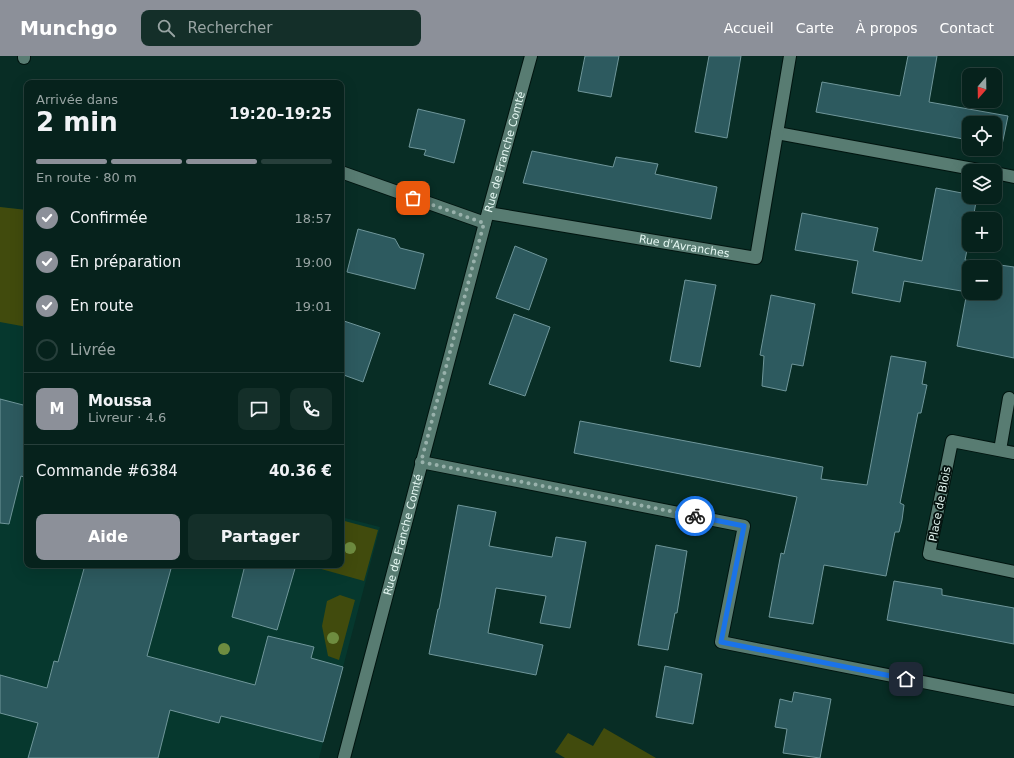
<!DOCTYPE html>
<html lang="fr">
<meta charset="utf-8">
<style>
body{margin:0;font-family:"DejaVu Sans",sans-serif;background:#142f29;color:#f1f3f6;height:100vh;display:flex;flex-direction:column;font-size:15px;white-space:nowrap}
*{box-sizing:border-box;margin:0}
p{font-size:13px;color:#98a4a3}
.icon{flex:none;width:22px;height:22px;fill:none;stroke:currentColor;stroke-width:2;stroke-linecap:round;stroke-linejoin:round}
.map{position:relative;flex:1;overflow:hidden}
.panel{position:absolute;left:24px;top:24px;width:320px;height:488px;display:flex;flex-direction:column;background:#06221c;border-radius:8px;box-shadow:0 4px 16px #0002,0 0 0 1px #273f3b}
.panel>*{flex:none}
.needle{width:26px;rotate:200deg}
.buttons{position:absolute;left:962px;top:12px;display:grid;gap:8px}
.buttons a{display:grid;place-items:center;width:40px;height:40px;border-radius:8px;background:#06221c;box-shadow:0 4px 16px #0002,0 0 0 1px #273f3b;font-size:20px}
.pin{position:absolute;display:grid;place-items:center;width:34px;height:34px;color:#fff;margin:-17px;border-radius:8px;box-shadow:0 2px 6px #0006}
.courier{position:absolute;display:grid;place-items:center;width:40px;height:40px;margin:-20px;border:3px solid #1a73e8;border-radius:50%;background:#fff;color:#222;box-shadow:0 1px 5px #0007}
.headline em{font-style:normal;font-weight:700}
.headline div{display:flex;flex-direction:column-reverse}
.headline{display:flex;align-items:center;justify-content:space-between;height:68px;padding:0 12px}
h1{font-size:26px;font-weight:700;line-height:30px}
.bar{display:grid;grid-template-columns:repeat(4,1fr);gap:6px 4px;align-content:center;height:48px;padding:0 12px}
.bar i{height:5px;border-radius:3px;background:#273f3b}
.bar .current{background:#8c9099}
.bar p{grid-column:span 4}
.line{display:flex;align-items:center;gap:10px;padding:0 12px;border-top:1px solid #273f3b}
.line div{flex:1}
.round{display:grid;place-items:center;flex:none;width:42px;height:42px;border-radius:8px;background:#142f29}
ol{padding:0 12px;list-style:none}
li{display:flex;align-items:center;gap:12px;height:44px}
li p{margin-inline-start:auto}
li .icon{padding:4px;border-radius:50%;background:#8c9099;color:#fff;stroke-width:4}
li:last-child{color:#98a4a3}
li i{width:22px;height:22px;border:2px solid #273f3b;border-radius:50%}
.button{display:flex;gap:8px;margin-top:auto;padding:8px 12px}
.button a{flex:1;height:46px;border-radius:8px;background:#8c9099;color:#fff;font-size:16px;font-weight:700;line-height:46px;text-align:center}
.button a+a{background:#142f29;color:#f1f3f6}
header{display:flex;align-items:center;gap:24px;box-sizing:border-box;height:56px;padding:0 20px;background:#8c9099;color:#fff}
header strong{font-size:19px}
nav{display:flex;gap:22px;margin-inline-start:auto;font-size:14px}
.search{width:280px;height:36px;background:#142f29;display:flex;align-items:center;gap:10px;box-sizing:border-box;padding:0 14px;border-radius:8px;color:#98a4a3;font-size:15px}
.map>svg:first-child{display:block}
</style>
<header>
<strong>Munchgo</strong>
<div class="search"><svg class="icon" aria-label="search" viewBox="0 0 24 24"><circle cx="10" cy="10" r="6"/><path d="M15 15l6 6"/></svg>Rechercher</div>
<nav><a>Accueil</a><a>Carte</a><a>À propos</a><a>Contact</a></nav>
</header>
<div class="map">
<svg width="1014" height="702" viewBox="0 0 1014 702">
<rect width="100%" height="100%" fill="#082d25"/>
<path fill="#06382e" d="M 0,151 L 27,154 L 27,509 L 341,509 L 341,461 L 380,471 L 319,702 L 0,702 Z"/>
<path fill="#414b0d" d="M 0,151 L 27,154 L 27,271 L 0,266 Z
M 341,464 L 378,474 L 364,525 L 307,509 L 341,509 Z
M 340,539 L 355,544 L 339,604 L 328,600 L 322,570 L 327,545 Z
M 604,672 L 656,702 L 565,702 L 555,696 L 568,677 L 593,690 Z"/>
<path fill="#2d5a5f" stroke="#6f969a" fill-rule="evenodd" d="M 585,0 L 619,0 L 611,41 L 578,35 Z
M 709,0 L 741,0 L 727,82 L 695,76 Z
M 908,0 L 937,0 L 929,46 L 1008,60 L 1002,89 L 995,87 L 995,67 L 969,67 L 969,84 L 816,56 L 822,26 L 900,40 Z
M 418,53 L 465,64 L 454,107 L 424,99 L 426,94 L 409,91 Z
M 532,95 L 613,111 L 616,101 L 658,108 L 655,118 L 717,131 L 711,163 L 523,127 Z
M 936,132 L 967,138 L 966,145 L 976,146 L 973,163 L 969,163 L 969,184 L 965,204 L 1014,211 L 1014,302 L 957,290 L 967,236 L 904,225 L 900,246 L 852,237 L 858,205 L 795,194 L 802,157 L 878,172 L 873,195 L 922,205 ZM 969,211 L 995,211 L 995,237 L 969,237 Z
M 358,173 L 395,183 L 400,192 L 424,198 L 415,233 L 347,216 Z
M 515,190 L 547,203 L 529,254 L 496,242 Z
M 685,224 L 716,229 L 700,311 L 670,305 Z
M 771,239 L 815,248 L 803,310 L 792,308 L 786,335 L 762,330 L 764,300 L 760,299 Z
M 514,258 L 550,271 L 525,340 L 489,328 Z
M 341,264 L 380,277 L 363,326 L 341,318 Z
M 891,300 L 926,306 L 922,328 L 927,329 L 921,357 L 918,357 L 900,447 L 904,449 L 902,464 L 899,476 L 895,476 L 886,520 L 824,509 L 813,568 L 769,561 L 781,497 L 784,498 L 797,441 L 574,397 L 580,365 L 823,411 L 821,423 L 867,429 Z
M 0,343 L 27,350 L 27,422 L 21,420 L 9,468 L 0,467 Z
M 458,449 L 496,456 L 489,490 L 552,501 L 556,481 L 586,486 L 570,572 L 540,567 L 546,540 L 496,532 L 488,577 L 543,589 L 536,619 L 429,598 L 438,553 L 439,553 Z
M 656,489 L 687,495 L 677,557 L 675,557 L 668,594 L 638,589 Z
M 85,509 L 172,509 L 147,600 L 255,629 L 268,580 L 314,591 L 311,602 L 343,611 L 323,686 L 221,660 L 219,667 L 170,654 L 158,702 L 28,702 L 38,667 L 0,657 L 0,619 L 47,632 L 54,605 L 58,606 Z
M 245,509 L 296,509 L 277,574 L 232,561 Z
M 894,525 L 942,533 L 942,539 L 1014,552 L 1014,588 L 887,564 Z
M 665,610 L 702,618 L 693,668 L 656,661 Z
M 794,636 L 831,643 L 820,702 L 783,697 L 787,673 L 775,671 L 780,643 L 792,646 Z"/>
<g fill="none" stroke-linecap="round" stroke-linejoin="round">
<g stroke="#00140f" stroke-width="14">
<path id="service" d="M 24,2 L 24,0"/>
</g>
<g stroke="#00140f" stroke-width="14">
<g id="minor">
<path d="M 777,77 L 984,115"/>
<path d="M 341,116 L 485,167"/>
<path d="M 995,117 L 1014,121"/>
<path id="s1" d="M 488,157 L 756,202 L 790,0"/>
<path d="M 1000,394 L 1009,342"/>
<path d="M 1014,397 L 952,385 L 929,498 L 1014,516"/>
<path d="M 421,406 L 744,470 L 721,586 L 1014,644"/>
<path id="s2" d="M 344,702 L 485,167 L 531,0"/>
</g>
</g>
<use href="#service" stroke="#587c72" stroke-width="12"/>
<use href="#minor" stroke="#587c72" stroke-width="12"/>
</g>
<g fill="#6e8c40">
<circle cx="350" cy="492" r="6"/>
<circle cx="333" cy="582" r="6"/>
<circle cx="224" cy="593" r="6"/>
</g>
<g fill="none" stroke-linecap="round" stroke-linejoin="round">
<path stroke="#98b1ab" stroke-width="4" stroke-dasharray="0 7.2" d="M 413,142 L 484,167 L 421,406 L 695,460"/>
<path stroke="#1a73e8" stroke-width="5" d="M 695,460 L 744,470 L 721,586 L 906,623"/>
</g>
<g text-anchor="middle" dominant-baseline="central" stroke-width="4" stroke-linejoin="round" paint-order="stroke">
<g font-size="11" fill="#e5f8f3" stroke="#05120f">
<text stroke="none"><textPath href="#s2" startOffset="627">Rue de Franche Comté</textPath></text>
<text stroke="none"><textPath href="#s1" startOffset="199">Rue d'Avranches</textPath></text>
<text transform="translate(940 448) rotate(-79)">Place de Blois</text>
<text stroke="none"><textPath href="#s2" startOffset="231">Rue de Franche Comté</textPath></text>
</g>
</g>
</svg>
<div class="buttons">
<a><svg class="needle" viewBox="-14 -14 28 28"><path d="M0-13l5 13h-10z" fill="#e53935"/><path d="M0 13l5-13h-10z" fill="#98a4a3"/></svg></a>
<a><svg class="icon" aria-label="locate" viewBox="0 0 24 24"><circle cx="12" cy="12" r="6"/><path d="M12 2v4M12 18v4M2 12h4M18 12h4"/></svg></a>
<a><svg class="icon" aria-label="layers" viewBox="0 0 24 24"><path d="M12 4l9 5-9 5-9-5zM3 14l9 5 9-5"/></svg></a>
<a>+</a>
<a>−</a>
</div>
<div class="pin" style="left:413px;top:142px;background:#ea580c"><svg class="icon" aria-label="bag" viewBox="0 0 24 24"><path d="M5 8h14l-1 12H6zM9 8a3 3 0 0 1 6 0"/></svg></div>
<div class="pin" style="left:906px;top:623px;background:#1f2937"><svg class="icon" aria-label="home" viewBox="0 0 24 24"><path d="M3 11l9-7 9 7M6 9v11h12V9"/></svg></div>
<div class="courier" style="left:695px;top:460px"><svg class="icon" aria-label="bike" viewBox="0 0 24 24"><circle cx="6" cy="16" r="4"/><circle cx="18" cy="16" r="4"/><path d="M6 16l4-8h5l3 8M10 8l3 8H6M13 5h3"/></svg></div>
<section class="panel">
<div class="headline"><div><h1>2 min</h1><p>Arrivée dans</p></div><em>19:20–19:25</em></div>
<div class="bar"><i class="current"></i><i class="current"></i><i class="current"></i><i></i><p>En route · 80 m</p></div>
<ol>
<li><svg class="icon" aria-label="check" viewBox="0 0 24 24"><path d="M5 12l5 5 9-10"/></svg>Confirmée<p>18:57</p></li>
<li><svg class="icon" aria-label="check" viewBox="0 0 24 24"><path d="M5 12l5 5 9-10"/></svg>En préparation<p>19:00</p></li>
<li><svg class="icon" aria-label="check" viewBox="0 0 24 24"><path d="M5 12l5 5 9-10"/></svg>En route<p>19:01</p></li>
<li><i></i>Livrée</li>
</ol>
<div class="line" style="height:72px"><b class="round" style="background:#8c9099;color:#fff">M</b><div><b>Moussa</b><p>Livreur · 4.6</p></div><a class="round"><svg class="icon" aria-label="chat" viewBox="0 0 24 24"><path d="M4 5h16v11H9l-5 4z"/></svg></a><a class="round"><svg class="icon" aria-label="phone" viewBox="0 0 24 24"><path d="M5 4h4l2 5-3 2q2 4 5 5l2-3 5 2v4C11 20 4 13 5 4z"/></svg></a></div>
<div class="line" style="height:52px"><div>Commande #6384</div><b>40.36 €</b></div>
<div class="button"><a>Aide</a><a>Partager</a></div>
</section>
</div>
